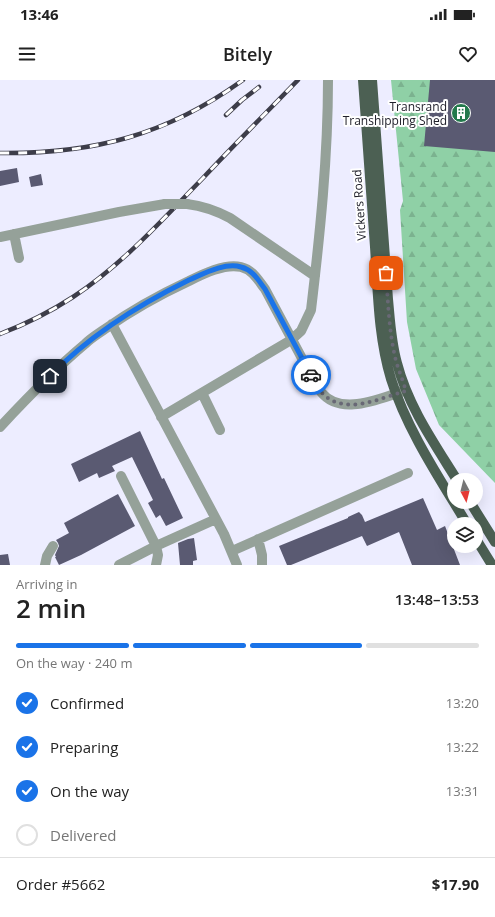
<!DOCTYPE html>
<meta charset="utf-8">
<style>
body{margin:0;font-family:"Open Sans",sans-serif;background:#f2f2f2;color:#222;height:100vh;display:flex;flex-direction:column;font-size:15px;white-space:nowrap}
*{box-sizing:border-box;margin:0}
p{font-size:13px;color:#767676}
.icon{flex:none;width:22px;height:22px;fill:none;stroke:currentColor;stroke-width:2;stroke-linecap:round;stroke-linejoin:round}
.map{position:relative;height:485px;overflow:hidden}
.side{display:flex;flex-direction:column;background:#fff;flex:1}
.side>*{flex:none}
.needle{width:26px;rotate:173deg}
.buttons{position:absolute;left:447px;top:393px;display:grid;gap:8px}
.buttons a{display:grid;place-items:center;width:36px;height:36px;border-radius:50%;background:#fff;box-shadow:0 4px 16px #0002;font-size:20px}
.pin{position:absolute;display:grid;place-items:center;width:34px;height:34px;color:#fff;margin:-17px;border-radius:8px;box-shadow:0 2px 6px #0006}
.courier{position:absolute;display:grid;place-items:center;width:40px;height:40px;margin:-20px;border:3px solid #1a73e8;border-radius:50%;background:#fff;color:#222;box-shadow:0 1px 5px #0007}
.summary em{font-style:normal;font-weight:600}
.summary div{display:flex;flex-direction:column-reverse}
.summary{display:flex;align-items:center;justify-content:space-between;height:68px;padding:0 16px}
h1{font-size:26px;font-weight:600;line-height:30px}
.bar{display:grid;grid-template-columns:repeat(4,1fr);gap:6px 4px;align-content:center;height:48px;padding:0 16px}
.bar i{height:5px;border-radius:3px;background:#e0e0e0}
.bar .on{background:#1a73e8}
.bar p{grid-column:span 4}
.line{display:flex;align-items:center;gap:10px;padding:0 16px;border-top:1px solid #e0e0e0}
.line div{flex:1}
ol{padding:0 16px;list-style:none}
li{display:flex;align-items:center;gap:12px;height:44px}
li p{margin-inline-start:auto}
li .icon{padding:4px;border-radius:50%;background:#1a73e8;color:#fff;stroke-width:4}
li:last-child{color:#767676}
li i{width:22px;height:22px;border:2px solid #e0e0e0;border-radius:50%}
.status{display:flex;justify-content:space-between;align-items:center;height:28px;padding:0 20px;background:#fff;direction:ltr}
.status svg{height:11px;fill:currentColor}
header{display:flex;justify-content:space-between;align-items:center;height:52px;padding:0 16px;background:#fff;font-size:18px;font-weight:600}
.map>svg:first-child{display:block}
</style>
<div class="status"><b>13:46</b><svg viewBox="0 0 49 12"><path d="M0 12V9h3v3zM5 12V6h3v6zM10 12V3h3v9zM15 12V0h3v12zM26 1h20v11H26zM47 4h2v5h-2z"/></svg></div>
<header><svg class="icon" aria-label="menu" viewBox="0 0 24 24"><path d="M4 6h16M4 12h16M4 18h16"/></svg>Bitely<svg class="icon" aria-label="heart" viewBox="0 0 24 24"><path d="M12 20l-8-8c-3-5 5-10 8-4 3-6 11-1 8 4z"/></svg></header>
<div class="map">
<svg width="495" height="485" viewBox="0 0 495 485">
<defs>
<pattern id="forest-firs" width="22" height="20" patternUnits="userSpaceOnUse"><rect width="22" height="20" fill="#8fd0a6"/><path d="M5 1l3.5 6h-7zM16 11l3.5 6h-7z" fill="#7bb28f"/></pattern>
</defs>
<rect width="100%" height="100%" fill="#ededff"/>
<path fill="url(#forest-firs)" d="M 391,0 L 495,0 L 495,403 L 439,345 L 416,289 L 407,242 L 400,130 L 403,121 Z"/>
<path fill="#5a5a72" d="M 430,0 L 495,0 L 495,72 L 424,66 Z
M 17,88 L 19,102 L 0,106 L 0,91 Z
M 41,94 L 43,105 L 31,107 L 29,97 Z
M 140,351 L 162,399 L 164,398 L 183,438 L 166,446 L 160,435 L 156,438 L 148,423 L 153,420 L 132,377 L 112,386 L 115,391 L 99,398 L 97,393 L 79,402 L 71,384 Z
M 118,414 L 135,446 L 81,475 L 59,485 L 55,477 L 56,477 L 55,475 L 59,466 L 58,463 L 56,460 L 69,453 L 64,443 Z
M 423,418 L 437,450 L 445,446 L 460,485 L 412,485 L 399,452 L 367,466 L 362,456 L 291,485 L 287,485 L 279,466 L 348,438 L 348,437 L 359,432 L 362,435 L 365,442 Z
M 194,458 L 197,480 L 193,481 L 193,485 L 180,485 L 178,463 L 188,459 Z
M 8,474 L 10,485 L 0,485 L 0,475 Z"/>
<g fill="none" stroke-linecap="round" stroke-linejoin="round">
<path stroke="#95a199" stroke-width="10" d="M 187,124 C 203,126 215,130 230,138 L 315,196
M 14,154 L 19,178
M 0,157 L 119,132 L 165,124
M 112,244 L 224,454 L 237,485
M 202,313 L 220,350
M 161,337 L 291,260 L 301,251 L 311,230 C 320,154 328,77 328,0
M 0,347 C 27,318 55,289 85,264 C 91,258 98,254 105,249 C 132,230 159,215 189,201 C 203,194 225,183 241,187 C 253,190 258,200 265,209 L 313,299 C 315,303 318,308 321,312 C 341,337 380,318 404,311
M 121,396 L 156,466 L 158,475 L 156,485
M 258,459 L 262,475 L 262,485
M 232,471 L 408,393
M 45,485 L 47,476 L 53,466
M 119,485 L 156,466 L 216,439"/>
<path stroke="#4c6053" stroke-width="10" d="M 363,0 C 367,56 371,111 375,167 C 378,211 378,256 391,299 C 407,350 440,399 467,444
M 372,0 L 388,219 C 390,240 391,262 397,283 C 408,326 434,363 457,400
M 470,422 L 495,462
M 476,459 L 492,485"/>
<g stroke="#3d3d49" stroke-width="4.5">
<path id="rail" d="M 226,35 L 242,20 L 259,7
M 0,73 C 94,74 167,55 243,0
M 0,254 C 26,244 50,232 73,217 C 122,185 162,140 203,98 C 234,65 266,33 298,0"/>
</g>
<use href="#rail" stroke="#fff" stroke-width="3" stroke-dasharray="9" stroke-linecap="butt"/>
<path stroke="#95a199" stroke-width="10" d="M 165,124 L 187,124"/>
</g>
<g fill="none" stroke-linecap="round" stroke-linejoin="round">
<path stroke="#686875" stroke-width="4" stroke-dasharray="0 7.2" d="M 311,295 C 314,301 318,309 323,314 C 346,336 380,318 406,311 C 403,301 399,291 396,281 C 389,253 388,222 386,193"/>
<path stroke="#1a73e8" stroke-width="5" d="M 50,296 C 90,255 138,225 189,200 C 203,194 225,182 241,187 C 253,190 258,200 265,209 L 311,295"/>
</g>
<defs>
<g id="building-disc" transform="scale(1)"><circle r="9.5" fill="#23794c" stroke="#fff"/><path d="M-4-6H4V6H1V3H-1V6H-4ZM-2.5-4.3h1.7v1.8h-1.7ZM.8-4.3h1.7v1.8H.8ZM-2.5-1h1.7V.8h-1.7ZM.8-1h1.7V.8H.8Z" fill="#fff"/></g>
</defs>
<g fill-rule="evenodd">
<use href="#building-disc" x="461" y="33"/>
</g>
<g text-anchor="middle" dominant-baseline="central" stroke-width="4" stroke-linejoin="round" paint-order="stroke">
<g font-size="12" fill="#21212b" stroke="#fff" text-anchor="end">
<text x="447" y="26">Transrand<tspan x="447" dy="14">Transhipping Shed</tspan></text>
</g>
<g font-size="12" fill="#21212b" stroke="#fff">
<text transform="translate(359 125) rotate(-94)">Vickers Road</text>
</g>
</g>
</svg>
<div class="buttons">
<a><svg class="needle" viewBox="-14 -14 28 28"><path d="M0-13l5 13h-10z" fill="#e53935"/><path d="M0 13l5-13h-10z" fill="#767676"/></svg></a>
<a><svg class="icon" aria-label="layers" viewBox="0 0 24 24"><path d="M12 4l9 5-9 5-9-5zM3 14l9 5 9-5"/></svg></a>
</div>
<div class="pin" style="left:386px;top:193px;background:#ea580c"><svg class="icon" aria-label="bag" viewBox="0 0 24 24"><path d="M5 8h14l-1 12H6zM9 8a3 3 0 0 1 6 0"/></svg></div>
<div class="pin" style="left:50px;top:296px;background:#1f2937"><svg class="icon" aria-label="home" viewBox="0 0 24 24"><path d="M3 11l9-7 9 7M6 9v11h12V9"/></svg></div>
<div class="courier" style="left:311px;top:295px"><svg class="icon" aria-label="car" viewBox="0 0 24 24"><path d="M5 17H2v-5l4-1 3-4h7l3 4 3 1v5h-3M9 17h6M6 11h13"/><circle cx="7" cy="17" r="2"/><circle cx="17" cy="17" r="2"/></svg></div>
</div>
<section class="side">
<div class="summary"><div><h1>2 min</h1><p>Arriving in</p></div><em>13:48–13:53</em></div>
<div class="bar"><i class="on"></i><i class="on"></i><i class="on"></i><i></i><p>On the way · 240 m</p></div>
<ol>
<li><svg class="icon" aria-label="check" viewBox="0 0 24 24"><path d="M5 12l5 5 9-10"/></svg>Confirmed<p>13:20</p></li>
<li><svg class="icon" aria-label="check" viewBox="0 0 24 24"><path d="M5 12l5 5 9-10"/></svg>Preparing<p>13:22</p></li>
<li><svg class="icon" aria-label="check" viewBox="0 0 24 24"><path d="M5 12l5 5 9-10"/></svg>On the way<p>13:31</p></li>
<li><i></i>Delivered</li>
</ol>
<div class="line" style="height:52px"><div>Order #5662</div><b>$17.90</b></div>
</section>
